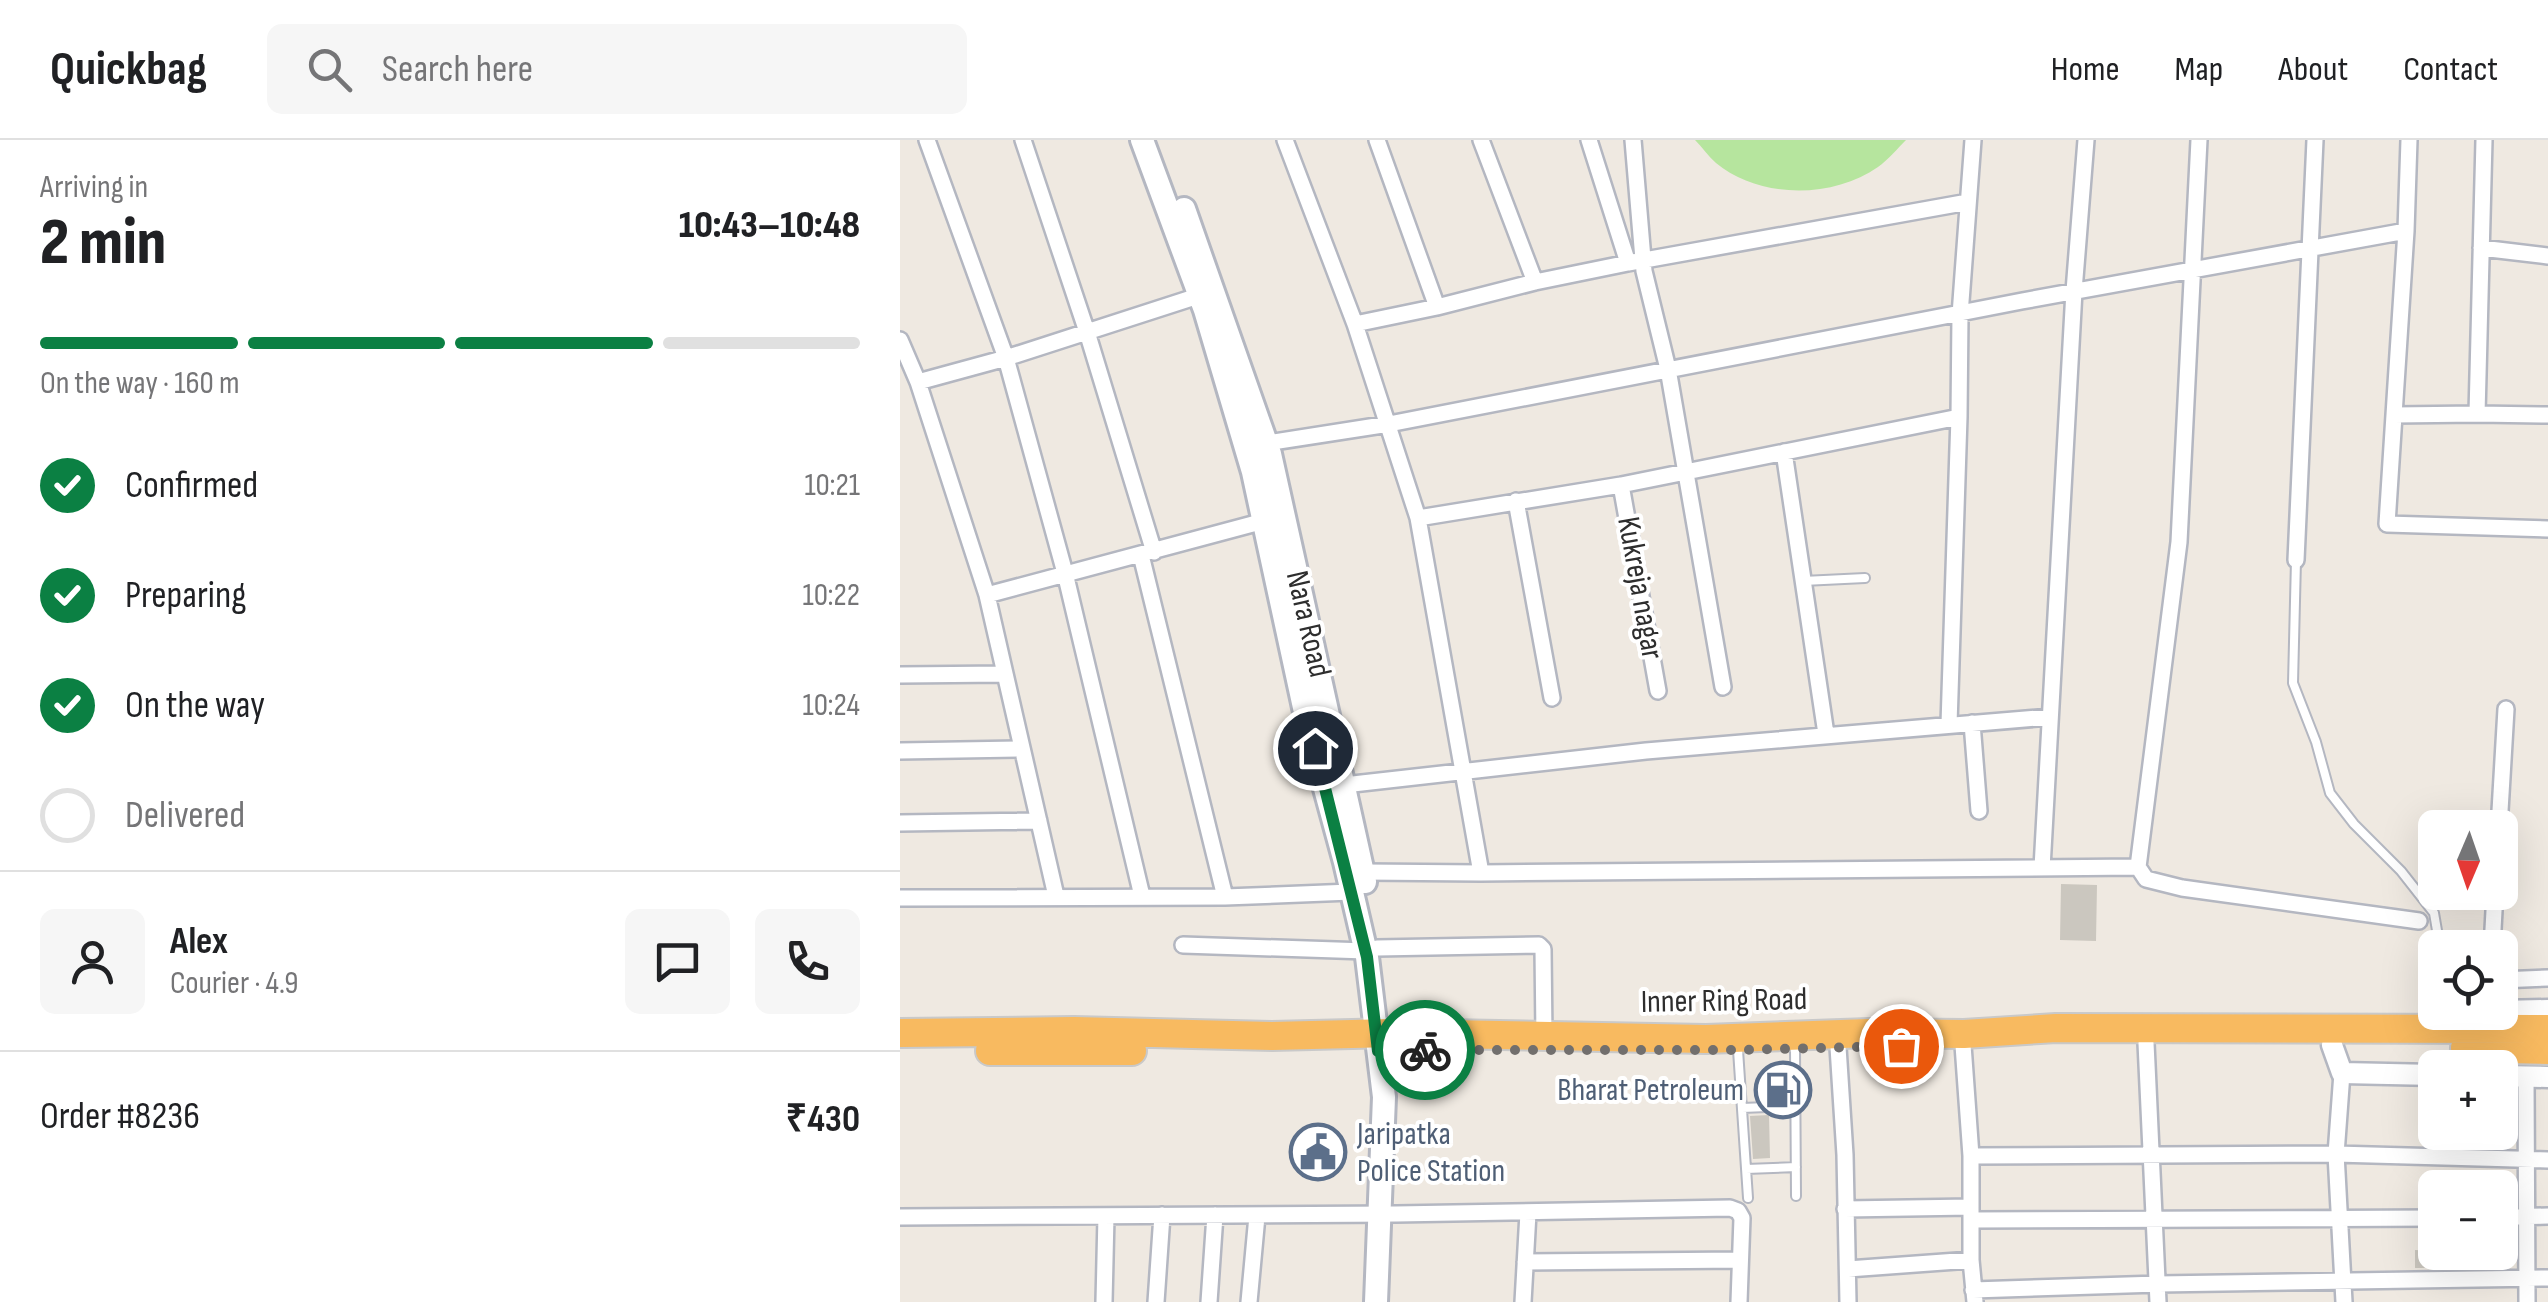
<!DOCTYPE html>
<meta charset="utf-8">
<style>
body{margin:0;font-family:"Sofia Sans Condensed",sans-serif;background:#f6f6f6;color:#202124;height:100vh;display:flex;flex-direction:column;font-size:38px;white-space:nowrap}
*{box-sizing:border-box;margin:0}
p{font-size:32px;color:#757577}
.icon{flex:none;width:55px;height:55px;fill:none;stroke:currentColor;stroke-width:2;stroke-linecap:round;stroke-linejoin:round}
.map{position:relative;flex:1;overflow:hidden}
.panel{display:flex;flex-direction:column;background:#fff;width:900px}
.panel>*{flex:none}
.needle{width:65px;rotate:182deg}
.tools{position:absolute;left:1518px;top:670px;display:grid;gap:20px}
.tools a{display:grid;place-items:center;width:100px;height:100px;border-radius:15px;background:#fff;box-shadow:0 10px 40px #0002;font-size:50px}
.pin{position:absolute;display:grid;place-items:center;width:85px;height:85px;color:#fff;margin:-42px;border:5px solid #fff;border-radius:50%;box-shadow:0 2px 10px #0007}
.courier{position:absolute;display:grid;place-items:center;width:100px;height:100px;margin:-50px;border:8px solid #0b8043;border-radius:50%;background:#fff;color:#222;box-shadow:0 2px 12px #0007}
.headline em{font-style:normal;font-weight:800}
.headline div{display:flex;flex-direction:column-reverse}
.headline{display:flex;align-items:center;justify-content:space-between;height:170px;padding:0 40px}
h1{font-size:65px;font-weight:800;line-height:75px}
.bar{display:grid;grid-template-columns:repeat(4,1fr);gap:15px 10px;align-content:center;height:120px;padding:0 40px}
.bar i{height:12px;border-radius:8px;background:#e0e0e0}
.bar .on{background:#0b8043}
.bar p{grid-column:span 4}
.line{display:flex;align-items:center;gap:25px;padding:0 40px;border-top:2px solid #e0e0e0}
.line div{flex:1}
.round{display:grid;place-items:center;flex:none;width:105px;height:105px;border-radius:15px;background:#f6f6f6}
ol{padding:0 40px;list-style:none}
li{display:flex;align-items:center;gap:30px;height:110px}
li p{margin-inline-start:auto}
li .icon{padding:10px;border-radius:50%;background:#0b8043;color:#fff;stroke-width:4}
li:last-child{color:#757577}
li i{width:55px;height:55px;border:5px solid #e0e0e0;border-radius:50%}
header{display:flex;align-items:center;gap:60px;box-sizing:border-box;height:140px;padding:0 50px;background:#fff;border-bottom:2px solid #e0e0e0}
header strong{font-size:48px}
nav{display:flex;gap:55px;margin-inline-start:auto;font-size:35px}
.search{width:700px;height:90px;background:#f6f6f6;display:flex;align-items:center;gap:25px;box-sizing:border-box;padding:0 35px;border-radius:15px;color:#757577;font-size:38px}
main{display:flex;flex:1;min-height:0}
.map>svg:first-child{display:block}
</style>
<header>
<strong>Quickbag</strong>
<div class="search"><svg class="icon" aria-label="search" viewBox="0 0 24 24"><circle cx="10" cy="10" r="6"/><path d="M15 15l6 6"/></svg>Search here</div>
<nav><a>Home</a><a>Map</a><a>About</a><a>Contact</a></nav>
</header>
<main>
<section class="panel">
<div class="headline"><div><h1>2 min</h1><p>Arriving in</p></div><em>10:43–10:48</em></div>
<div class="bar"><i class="on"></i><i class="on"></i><i class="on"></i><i></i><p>On the way · 160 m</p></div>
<ol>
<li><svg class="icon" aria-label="check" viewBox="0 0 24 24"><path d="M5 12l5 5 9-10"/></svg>Confirmed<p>10:21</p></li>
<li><svg class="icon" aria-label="check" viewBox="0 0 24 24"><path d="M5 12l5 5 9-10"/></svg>Preparing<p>10:22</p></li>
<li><svg class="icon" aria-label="check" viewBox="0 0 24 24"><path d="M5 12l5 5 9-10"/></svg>On the way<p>10:24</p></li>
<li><i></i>Delivered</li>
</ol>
<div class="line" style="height:180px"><a class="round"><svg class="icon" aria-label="person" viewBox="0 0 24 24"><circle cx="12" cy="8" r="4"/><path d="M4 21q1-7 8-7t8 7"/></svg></a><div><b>Alex</b><p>Courier · 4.9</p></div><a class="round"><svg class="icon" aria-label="chat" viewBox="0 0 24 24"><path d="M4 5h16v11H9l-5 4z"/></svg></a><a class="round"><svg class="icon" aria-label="phone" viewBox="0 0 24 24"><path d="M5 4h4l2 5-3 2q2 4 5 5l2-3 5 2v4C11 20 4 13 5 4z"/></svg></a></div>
<div class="line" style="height:130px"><div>Order #8236</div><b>₹430</b></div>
</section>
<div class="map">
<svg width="1648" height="1162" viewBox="0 0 1648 1162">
<rect width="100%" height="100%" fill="#efe9e1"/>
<path fill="#b6e59e" d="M 795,0 L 1006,0 C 997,9 988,20 978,27 C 932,59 860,59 816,23 C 808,16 802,7 795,0 Z"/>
<path fill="#cbc7bf" d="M 1161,744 L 1197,745 L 1196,801 L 1160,800 Z
M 869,975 L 870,1018 L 853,1019 L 850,976 Z
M 1515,1110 L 1535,1111 L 1535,1128 L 1515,1128 Z"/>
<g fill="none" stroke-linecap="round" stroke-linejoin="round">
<g stroke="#b4b7c1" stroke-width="12">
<path id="service" d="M 1396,420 L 1393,543 L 1416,602 L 1430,653 L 1454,684 L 1501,731 L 1534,773 L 1540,808
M 903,441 L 965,438
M 895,908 L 896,1056
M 838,910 L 848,1058
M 842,968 L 895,966
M 846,1029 L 896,1027"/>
</g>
<g stroke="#b4b7c1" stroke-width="20">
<path id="minor" d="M 27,0 L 106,218 L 165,433 L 242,756
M 123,0 L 187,192 L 254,412
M 385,0 L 455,184 L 518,378 L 721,345 L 1059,277 L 1060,175 L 1073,0
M 477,0 L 537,167
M 581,0 L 635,142
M 689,0 L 728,123
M 733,0 L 744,131 L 768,229 L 823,547
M 1506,91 L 1494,275 L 1577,274 L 1584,0
M 1581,108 L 1648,116
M 455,184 L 537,167 L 635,142 L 728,123 L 1068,62
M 0,200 L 18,242 L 87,455 L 156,756
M 18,242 L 106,218 L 298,156
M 1577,274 L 1648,275
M 1494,275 L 1487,384 L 1648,389
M 367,303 L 489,284 L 1122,161 L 1506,91 L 1509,0
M 884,312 L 926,594
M 721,345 L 758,551
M 616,361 L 652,558
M 518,378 L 581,733
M 241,415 L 325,757
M 1396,420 L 1415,0
M 87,455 L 364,381
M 0,535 L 105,534
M 1072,583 L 1079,671
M 1049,584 L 1059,277
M 0,611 L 122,609
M 444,645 L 746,611 L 1150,577
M 0,683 L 139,681
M 1599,688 L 1606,569
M 1238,727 L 1246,739 L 1282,748 L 1519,781
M 1142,728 L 1174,151 L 1186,0
M 463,732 L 581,733 L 1238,727 L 1279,402 L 1299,0
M 0,758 L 325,757 L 451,752
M 283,805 L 466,811
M 477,808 L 639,805 L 643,809 L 644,897
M 1592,808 L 1595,752
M 1600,840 L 1648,838
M 1246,903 L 1258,1162
M 1063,905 L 1071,1016 L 1436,1014 L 1648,1020
M 938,907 L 945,1015 L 948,1162
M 1442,933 L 1436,1014 L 1444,1162
M 1626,937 L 1627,1162
M 1071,1016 L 1071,1120 L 1075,1162
M 945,1069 L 1071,1067
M 0,1077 L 496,1074 L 830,1068 L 838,1071 L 842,1078 L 839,1162
M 1600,1077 L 1648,1076
M 1072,1080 L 1535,1078
M 625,1122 L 840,1120
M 948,1129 L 1071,1120
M 1073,1150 L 1258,1144 L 1648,1138
M 204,1162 L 206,1076
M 256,1162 L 262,1075
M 309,1162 L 315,1075
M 349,1162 L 357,1076
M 623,1162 L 628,1073"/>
</g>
<g stroke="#b4b7c1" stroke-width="25">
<path id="tertiary" d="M 1600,871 L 1648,870
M 1432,905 L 1442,933 L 1535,935
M 1600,936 L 1648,937"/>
</g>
<g stroke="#b4b7c1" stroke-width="28">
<path id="secondary" d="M 242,0 L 305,170 L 353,332 L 408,586 L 445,722 L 467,817 L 484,957 L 476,1162
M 284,69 L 370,314 L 465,742"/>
</g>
<g stroke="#c9c9c9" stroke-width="32">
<path id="trunk" d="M 0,893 L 174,891 L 372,896 L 492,893 L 806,899 L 969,893 L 1064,894 L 1156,888 L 1648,889
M 1565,908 L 1648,910
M 90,911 L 232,911"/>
</g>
<use href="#service" stroke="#fff" stroke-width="8"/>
<use href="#minor" stroke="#fff" stroke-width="15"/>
<use href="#tertiary" stroke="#fff" stroke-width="20"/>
<use href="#secondary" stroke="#fff" stroke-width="22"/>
<use href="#trunk" stroke="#f8ba60" stroke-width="28"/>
</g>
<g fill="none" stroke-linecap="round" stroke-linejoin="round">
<path stroke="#726f6d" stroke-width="10" stroke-dasharray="0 18" d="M 525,910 L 838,910 L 1001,906"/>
<path stroke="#0b8043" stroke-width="12" d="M 415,608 L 467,817 L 478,911 L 525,910"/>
</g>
<defs>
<g id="fuel-ring" transform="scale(2.875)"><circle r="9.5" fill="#fff" stroke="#5c6f8a" stroke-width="1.5"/><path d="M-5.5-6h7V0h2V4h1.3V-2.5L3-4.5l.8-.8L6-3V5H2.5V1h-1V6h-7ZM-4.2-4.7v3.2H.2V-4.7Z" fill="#5c6f8a"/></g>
<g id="civic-ring" transform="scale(2.875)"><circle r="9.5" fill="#fff" stroke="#5c6f8a" stroke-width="1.5"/><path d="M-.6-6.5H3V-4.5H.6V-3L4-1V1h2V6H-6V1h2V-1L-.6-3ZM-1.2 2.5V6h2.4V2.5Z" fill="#5c6f8a"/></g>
</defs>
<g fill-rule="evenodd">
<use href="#fuel-ring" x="883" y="950"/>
<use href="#civic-ring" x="418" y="1012"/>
</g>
<g text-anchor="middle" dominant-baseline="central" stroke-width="8" stroke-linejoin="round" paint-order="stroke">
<g font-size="32" fill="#2e2e2e" stroke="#fff">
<text transform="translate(740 448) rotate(80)">Kukreja nagar</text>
<text transform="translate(408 484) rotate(77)">Nara Road</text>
<text transform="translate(824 861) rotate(-1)">Inner Ring Road</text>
</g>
<g font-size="32" fill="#4e5e75" stroke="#fff" text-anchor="end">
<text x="844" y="950">Bharat Petroleum</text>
<text x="457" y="994" text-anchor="start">Jaripatka<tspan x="457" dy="37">Police Station</tspan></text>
</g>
</g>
</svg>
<div class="tools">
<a><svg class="needle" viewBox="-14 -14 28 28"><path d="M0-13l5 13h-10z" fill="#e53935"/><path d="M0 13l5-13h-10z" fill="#757577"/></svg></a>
<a><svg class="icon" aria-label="locate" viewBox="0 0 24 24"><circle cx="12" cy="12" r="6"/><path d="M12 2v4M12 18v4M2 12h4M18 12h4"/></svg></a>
<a>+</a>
<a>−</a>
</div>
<div class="pin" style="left:1001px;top:906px;background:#ea580c"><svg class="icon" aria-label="bag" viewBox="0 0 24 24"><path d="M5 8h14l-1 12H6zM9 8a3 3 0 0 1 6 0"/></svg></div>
<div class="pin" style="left:415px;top:608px;background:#1f2937"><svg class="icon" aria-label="home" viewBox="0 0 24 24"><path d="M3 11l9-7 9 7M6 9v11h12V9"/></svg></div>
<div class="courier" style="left:525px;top:910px"><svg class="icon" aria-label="bike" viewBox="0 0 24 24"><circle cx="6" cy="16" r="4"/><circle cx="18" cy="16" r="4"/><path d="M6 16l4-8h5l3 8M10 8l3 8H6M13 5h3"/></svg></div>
</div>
</main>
